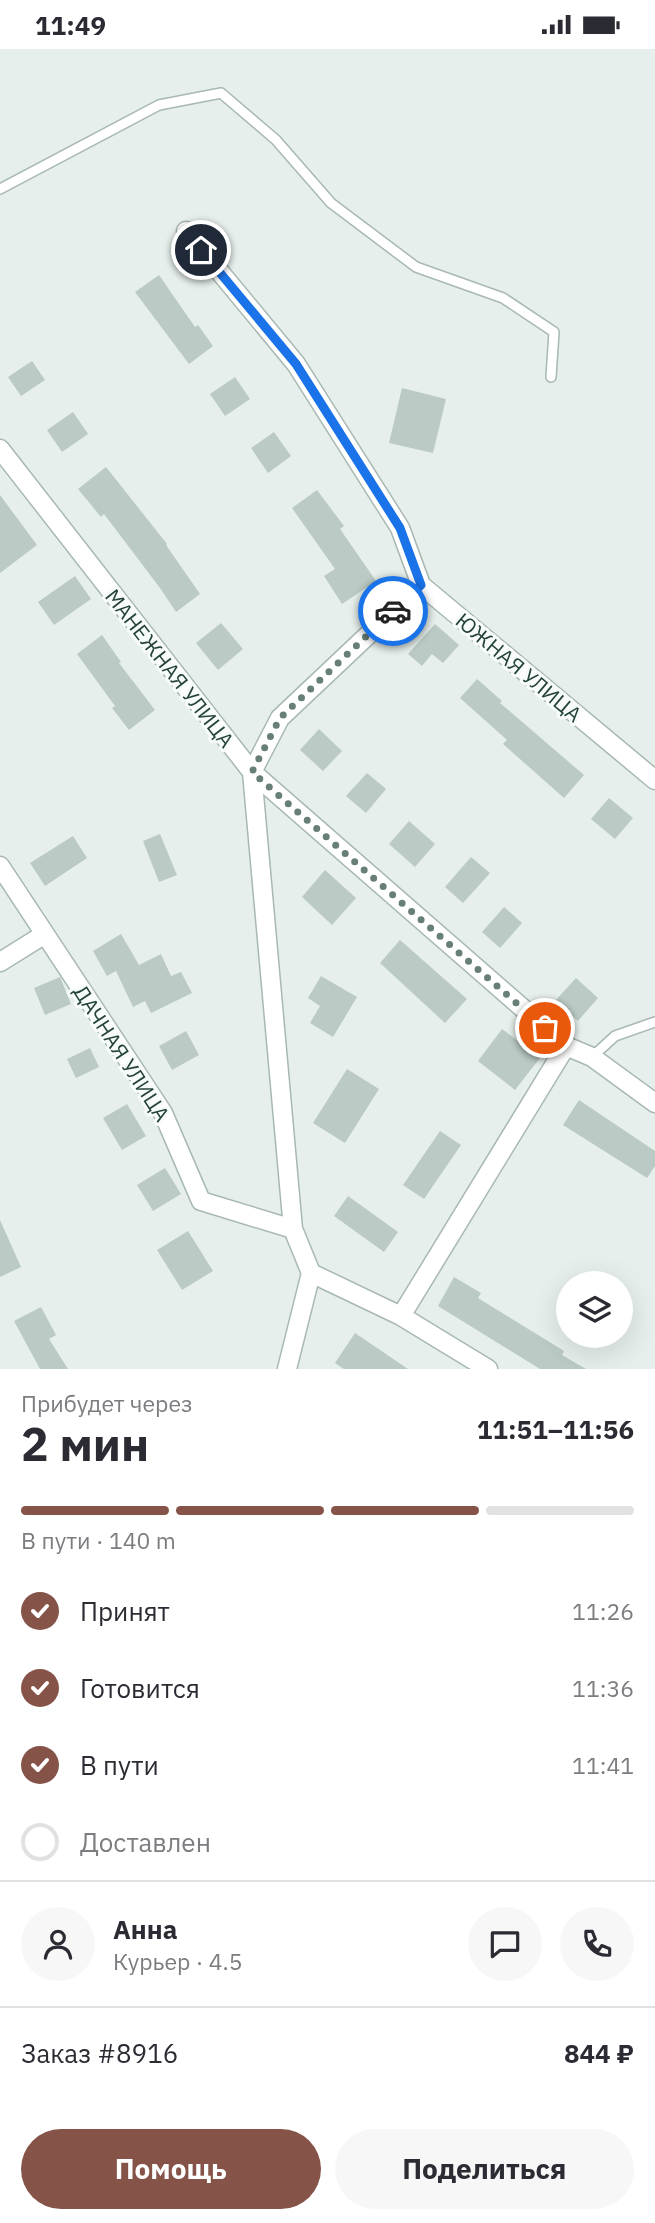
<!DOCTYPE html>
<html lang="ru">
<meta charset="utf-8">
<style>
body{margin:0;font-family:"IBM Plex Sans",sans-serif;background:#f7f7f7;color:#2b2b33;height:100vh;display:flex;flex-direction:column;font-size:26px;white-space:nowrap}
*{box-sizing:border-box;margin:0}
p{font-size:23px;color:#7c7c81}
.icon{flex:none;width:38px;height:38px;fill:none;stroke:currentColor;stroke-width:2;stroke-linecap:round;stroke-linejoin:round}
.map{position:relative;height:1320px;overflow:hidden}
.sheet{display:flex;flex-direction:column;background:#fff;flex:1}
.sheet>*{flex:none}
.buttons{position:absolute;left:556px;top:1222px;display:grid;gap:14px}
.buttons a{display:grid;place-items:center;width:77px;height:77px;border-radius:50%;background:#fff;box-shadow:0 7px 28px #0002;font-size:35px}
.pin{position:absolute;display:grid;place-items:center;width:60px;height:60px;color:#fff;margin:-30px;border:4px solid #fff;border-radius:50%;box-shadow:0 2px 7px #0007}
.courier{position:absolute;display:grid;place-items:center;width:70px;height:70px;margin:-35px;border:5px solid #1a73e8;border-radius:50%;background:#fff;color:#222;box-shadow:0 2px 9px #0007}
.head em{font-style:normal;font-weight:800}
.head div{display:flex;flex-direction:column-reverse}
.head{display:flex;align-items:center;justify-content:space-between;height:119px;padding:0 21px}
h1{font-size:46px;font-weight:800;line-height:52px}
.bar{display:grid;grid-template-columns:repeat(4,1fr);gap:10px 7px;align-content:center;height:84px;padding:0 21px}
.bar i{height:9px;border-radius:5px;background:#e1e1e2}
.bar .current{background:#855347}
.bar p{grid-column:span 4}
.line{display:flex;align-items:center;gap:18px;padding:0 21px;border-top:2px solid #e1e1e2}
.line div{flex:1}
.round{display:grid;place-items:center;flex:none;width:74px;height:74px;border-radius:37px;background:#f7f7f7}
ol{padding:0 21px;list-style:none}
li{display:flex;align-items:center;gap:21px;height:77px}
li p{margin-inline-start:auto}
li .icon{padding:7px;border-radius:50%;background:#855347;color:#fff;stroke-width:4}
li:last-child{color:#7c7c81}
li i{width:38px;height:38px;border:4px solid #e1e1e2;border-radius:50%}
.action{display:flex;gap:14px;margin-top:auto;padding:14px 21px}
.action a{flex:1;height:80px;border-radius:42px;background:#855347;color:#fff;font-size:28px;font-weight:800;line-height:80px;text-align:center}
.action a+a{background:#f7f7f7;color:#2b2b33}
.status{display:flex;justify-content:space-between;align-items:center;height:49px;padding:0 35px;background:#fff;direction:ltr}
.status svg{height:19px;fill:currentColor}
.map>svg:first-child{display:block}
</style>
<div class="status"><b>11:49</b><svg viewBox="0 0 49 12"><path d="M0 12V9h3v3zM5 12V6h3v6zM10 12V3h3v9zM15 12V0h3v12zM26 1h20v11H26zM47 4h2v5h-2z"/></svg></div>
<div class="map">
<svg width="655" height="1320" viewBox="0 0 655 1320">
<rect width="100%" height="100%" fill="#e6efeb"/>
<path fill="#bbcac4" d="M 159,226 L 195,278 L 198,276 L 213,297 L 189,315 L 135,243 Z
M 32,312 L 45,331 L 21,347 L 8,328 Z
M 235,328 L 250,350 L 225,367 L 210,345 Z
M 402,339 L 446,350 L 433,404 L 389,394 Z
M 73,363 L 88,385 L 62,403 L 47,381 Z
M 274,383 L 291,407 L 268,424 L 251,399 Z
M 106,418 L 167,495 L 166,496 L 200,545 L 176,563 L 160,539 L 104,465 L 101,468 L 78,440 Z
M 317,441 L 344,477 L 340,480 L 376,532 L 342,555 L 324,527 L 335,520 L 292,459 Z
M 0,446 L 37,496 L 0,524 Z
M 75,527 L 91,550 L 54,576 L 38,553 Z
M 221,574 L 243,600 L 218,621 L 196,594 Z
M 435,575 L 459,596 L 443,614 L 432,605 L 422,617 L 408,605 Z
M 102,586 L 121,613 L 119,614 L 155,661 L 129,681 L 112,659 L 115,657 L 77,605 Z
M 477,630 L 502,652 L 500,654 L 584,726 L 564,749 L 503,695 L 507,691 L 460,649 Z
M 319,680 L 342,702 L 323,722 L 300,701 Z
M 367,724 L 386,740 L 366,764 L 346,747 Z
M 609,749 L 633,769 L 615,790 L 591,770 Z
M 409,772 L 435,795 L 415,818 L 389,795 Z
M 160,785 L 177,826 L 159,833 L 143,792 Z
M 73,787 L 87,809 L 45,837 L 30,814 Z
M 471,808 L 490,824 L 463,854 L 445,838 Z
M 325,821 L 356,849 L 332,876 L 302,848 Z
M 504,858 L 522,874 L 500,899 L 482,883 Z
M 121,885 L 139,916 L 161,905 L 171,927 L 181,923 L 192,944 L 151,964 L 145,952 L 133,958 L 116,922 L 107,927 L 93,902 Z
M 400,891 L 467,950 L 445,974 L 380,914 Z
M 321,927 L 357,948 L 333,988 L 310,974 L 320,957 L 308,949 Z
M 60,928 L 71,955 L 45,966 L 34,939 Z
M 576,929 L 598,949 L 578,972 L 555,952 Z
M 502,980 L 540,1009 L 515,1041 L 478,1012 Z
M 186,982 L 199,1006 L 172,1021 L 159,997 Z
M 90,999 L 99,1018 L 76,1029 L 67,1010 Z
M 347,1020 L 379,1040 L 345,1094 L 313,1074 Z
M 579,1051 L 655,1102 L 655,1117 L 647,1129 L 563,1076 Z
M 127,1055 L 146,1087 L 122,1101 L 103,1069 Z
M 440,1082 L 461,1096 L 424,1150 L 403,1136 Z
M 165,1119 L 181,1145 L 153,1162 L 137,1136 Z
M 348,1147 L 398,1183 L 384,1203 L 334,1167 Z
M 0,1171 L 21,1218 L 0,1228 Z
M 188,1182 L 213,1222 L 182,1241 L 157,1201 Z
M 454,1228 L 481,1244 L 478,1249 L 564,1302 L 562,1306 L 586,1320 L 540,1320 L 438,1257 Z
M 41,1258 L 56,1286 L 49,1290 L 68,1320 L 40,1320 L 14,1272 Z
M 355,1284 L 408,1320 L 344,1320 L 335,1314 Z"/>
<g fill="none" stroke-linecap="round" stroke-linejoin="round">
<g stroke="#a8b8b2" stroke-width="12">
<path id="service" d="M 0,140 L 159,56 L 221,44 L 276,91 L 331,154 L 416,218 L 503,249 L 554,283 L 551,328
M 592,1008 L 615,987 L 655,973"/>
</g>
<g stroke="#a8b8b2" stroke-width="21">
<path id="minor" d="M 186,182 L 296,315 L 400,479 L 421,536 L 655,731
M 0,400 L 252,723 L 566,997 L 592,1008 L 655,1054
M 0,817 L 163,1064 L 201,1152 L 293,1180
M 0,913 L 45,885
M 311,1224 L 401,1267 L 488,1320
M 401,1267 L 566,997
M 287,1320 L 311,1224 L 293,1180 L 252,723 L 280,669 L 421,536"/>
</g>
<use href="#service" stroke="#fff" stroke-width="9"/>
<use href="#minor" stroke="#fff" stroke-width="18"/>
</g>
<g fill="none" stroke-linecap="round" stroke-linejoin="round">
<path stroke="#687f78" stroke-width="7" stroke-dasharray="0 12.6" d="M 393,562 L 280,669 L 252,723 L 545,979"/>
<path stroke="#1a73e8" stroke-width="9" d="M 201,201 L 296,315 L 400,479 L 421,536 L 393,562"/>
</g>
<g text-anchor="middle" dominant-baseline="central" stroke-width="6" stroke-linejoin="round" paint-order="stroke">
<g font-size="21" fill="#24423a" stroke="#f7fbf9">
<text transform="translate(519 618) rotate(40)">ЮЖНАЯ УЛИЦА</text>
<text transform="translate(170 619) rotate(52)">МАНЕЖНАЯ УЛИЦА</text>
<text transform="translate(122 1004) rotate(57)">ДАЧНАЯ УЛИЦА</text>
</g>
</g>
</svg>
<div class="buttons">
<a><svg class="icon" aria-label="layers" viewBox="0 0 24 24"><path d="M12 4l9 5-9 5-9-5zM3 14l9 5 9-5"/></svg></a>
</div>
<div class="pin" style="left:545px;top:979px;background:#ea580c"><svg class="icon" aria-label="bag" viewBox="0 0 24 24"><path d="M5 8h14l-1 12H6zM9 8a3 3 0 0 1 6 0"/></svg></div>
<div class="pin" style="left:201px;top:201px;background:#1f2937"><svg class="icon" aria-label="home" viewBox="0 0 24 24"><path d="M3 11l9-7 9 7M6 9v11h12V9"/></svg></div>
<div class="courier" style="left:393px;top:562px"><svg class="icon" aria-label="car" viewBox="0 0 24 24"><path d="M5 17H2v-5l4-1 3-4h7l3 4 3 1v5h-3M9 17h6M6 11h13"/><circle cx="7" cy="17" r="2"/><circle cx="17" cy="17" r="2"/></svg></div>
</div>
<section class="sheet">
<div class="head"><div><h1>2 мин</h1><p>Прибудет через</p></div><em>11:51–11:56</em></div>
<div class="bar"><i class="current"></i><i class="current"></i><i class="current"></i><i></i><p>В пути · 140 m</p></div>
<ol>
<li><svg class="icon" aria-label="check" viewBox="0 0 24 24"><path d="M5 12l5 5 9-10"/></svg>Принят<p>11:26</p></li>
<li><svg class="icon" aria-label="check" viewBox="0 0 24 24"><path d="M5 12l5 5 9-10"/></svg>Готовится<p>11:36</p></li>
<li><svg class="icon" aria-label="check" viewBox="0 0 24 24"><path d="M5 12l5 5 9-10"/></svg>В пути<p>11:41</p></li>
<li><i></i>Доставлен</li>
</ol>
<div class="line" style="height:126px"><a class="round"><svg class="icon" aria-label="person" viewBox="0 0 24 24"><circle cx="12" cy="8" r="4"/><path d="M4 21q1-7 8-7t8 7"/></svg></a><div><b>Анна</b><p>Курьер · 4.5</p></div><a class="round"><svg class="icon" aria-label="chat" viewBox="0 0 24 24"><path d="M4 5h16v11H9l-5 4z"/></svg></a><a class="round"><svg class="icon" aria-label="phone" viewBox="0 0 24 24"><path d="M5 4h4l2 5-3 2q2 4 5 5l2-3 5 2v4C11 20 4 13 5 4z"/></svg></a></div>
<div class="line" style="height:91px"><div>Заказ #8916</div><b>844 ₽</b></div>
<div class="action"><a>Помощь</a><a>Поделиться</a></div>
</section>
